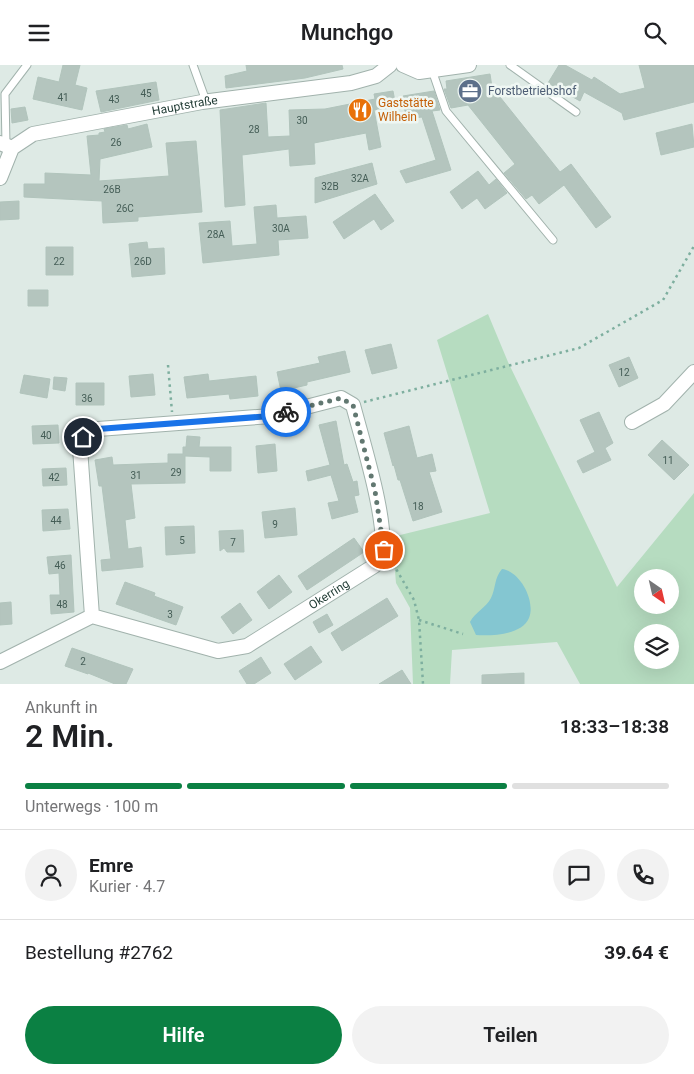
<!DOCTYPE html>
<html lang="de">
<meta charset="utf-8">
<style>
body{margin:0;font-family:Roboto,sans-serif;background:#f2f2f2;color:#202124;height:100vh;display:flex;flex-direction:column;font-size:19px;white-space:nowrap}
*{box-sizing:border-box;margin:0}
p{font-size:16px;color:#757577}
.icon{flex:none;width:28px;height:28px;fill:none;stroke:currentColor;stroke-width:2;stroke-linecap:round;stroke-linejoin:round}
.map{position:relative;height:619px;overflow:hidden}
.details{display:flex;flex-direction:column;background:#fff;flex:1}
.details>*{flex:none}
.needle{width:32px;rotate:146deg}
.fabs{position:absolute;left:634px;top:504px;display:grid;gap:10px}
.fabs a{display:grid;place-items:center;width:45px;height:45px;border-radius:50%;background:#fff;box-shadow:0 5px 20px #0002;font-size:25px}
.pin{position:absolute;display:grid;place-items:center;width:42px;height:42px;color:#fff;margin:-21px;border:2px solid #fff;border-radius:50%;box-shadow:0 1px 5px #0007}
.courier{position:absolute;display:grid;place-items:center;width:50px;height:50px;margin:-25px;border:4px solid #1a73e8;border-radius:50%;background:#fff;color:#222;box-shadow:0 1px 6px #0007}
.overview em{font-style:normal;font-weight:600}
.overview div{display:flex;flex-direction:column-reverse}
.overview{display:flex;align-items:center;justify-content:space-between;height:85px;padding:0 25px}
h1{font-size:32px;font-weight:600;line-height:38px}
.bar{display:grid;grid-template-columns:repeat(4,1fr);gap:8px 5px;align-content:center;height:60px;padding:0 25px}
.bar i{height:6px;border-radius:4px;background:#e0e0e0}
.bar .selected{background:#0b8043}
.bar p{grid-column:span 4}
.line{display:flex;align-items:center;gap:12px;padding:0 25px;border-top:1px solid #e0e0e0}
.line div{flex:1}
.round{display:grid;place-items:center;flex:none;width:52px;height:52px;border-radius:26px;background:#f2f2f2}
.primary-button{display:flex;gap:10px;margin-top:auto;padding:10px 25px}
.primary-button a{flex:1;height:58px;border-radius:30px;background:#0b8043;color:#fff;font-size:20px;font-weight:600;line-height:58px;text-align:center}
.primary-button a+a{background:#f2f2f2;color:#202124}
header{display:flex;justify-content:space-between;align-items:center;height:65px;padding:0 25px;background:#fff;font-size:22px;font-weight:600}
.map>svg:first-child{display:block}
</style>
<header><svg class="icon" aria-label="menu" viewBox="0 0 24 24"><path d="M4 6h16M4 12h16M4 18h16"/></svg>Munchgo<svg class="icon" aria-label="search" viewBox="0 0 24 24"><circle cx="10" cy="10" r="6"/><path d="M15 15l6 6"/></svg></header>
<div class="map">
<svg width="694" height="619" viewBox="0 0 694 619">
<rect width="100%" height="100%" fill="#deeae5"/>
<path fill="#b6dcc0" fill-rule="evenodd" d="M 488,249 L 508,297 L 617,522 L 694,428 L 694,619 L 580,619 L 557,577 L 452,585 L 450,619 L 413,619 L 410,543 L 396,518 L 392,472 L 490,448 L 437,275 ZM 642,512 L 670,512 L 670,540 L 642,540 ZM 642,568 L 670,568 L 670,595 L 642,595 Z"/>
<path fill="#84c6d1" d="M 502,504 C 520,506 536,536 529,553 C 522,570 492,571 476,570 L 470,557 C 475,547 486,543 491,533 C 496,523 494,513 502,504 Z"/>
<path fill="#b4c5be" stroke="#b1c4bc" d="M 63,0 L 80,0 L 75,20 L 87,23 L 82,45 L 33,34 L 38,12 L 59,17 Z
M 246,0 L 342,0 L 343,4 L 305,13 L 226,23 L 225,11 L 247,6 Z
M 559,0 L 565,0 L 592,15 L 594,12 L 620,29 L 645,23 L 639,0 L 694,0 L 694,37 L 624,55 L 622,48 L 584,27 L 580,36 L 548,18 Z
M 490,9 L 492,22 L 560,107 L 571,99 L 611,152 L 596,163 L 564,120 L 539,139 L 532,130 L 526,134 L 504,108 L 515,99 L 468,40 L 451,43 L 444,24 L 447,24 L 446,16 Z
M 156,17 L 159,35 L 101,47 L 96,26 Z
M 393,26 L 396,42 L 374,45 L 381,82 L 369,85 L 366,68 L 314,78 L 315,99 L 290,101 L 289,84 L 242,90 L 245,140 L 225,142 L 220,45 L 266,38 L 268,72 L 290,71 L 289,45 L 325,44 L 375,34 L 374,29 Z
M 434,26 L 440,45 L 432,46 L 451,105 L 406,118 L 400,106 L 436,95 L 422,52 L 406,54 L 403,31 Z
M 25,42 L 28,55 L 12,58 L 11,44 Z
M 147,59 L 152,82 L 100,94 L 99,116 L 169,111 L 166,78 L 196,76 L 202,147 L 138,152 L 138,156 L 103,158 L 102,136 L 24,132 L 24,119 L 45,119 L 45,108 L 91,110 L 87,71 L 99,70 L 99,68 L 105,67 L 104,64 L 127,60 L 128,64 Z
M 692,59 L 694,82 L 661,90 L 656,68 Z
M 372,98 L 377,119 L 315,138 L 315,113 Z
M 478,106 L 489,120 L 496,114 L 507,128 L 485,144 L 477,133 L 462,144 L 450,127 Z
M 375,129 L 394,156 L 381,165 L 374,154 L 344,174 L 333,157 Z
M 19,136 L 19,154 L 0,155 L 0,137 Z
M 276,140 L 277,153 L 306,151 L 308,173 L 278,175 L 279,190 L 203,198 L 199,158 L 230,156 L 232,181 L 257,179 L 254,142 Z
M 147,177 L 148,184 L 164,183 L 165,209 L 132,212 L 129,179 Z
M 46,182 L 73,182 L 73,210 L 46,210 Z
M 28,225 L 48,225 L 48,241 L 28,241 Z
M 391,279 L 397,303 L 372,309 L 365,285 Z
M 345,286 L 350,307 L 307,317 L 307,320 L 281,326 L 277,307 L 320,298 L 318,292 Z
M 629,292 L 638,313 L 619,322 L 609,300 Z
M 153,309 L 155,330 L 131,332 L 129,311 Z
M 208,309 L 209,316 L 256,311 L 258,331 L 230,334 L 229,329 L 187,333 L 184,312 Z
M 24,310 L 50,314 L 47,333 L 20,328 Z
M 54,312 L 67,313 L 65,326 L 53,324 Z
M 76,318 L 104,318 L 104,340 L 76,340 Z
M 599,347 L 613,378 L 605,383 L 611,395 L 583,408 L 577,396 L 595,387 L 580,355 Z
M 336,356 L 344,400 L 347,399 L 353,417 L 357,416 L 359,430 L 354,431 L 358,447 L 332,454 L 328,438 L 339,436 L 331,410 L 308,416 L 306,406 L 330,400 L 319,360 Z
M 58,360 L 59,378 L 33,379 L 32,361 Z
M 409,361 L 417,393 L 432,389 L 436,406 L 429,407 L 442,447 L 413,456 L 400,415 L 398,415 L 394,400 L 393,401 L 384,368 Z
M 187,371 L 200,372 L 199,382 L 231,382 L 231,406 L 210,406 L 210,392 L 185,391 L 185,418 L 131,419 L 135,453 L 125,455 L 128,484 L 141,482 L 143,502 L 102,506 L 101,495 L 111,494 L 102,421 L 99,421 L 95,395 L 112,392 L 113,400 L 168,398 L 168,389 L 183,389 L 183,382 L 186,382 Z
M 662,375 L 689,400 L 674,415 L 648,390 Z
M 275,379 L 277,406 L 258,408 L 256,381 Z
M 66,403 L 67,420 L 43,421 L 42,404 Z
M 295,443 L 297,470 L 265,473 L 262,447 Z
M 68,444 L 70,464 L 43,466 L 42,445 Z
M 194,461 L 195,488 L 166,490 L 165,462 Z
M 243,465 L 244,487 L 227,487 L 224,483 L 220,486 L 219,466 Z
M 354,473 L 364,487 L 307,525 L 298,511 Z
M 71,490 L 74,547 L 51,549 L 50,530 L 60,530 L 59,508 L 49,509 L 47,492 Z
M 279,510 L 292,527 L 269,544 L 257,527 Z
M 125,517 L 155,528 L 154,531 L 183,542 L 176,560 L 116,539 Z
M 387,533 L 398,551 L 342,586 L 331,568 Z
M 11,537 L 12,559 L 0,560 L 0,538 Z
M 240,538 L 252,555 L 233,569 L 221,552 Z
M 327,549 L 333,560 L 319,568 L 313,557 Z
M 311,581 L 322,597 L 295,615 L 284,599 Z
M 72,583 L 133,604 L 126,619 L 115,619 L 88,608 L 88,609 L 65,601 Z
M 261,592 L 271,608 L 254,619 L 247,619 L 239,606 Z
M 402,605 L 411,619 L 379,619 Z
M 524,608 L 524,619 L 482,619 L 482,610 Z"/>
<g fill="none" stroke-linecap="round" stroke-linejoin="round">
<g stroke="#a1b2ac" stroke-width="9">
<path id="service" d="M 193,0 L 206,36
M 510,0 L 576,47
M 432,5 L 446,46 L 553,175
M 6,80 L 5,29 L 27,0"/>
</g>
<g stroke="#a1b2ac" stroke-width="16">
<g id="minor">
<path d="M 403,0 L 419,7 L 469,0"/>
<path d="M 0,78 L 12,83"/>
<path id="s1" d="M 0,113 L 12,83 L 33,69 L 202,37 L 351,18 L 376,11 L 390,0"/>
<path d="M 632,357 L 664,339 L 694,307"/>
<path id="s2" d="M 0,597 L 92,551 L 218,586 L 247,581 L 374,501 L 381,494 C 390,462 362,375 353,340 L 341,333 L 271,351 L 98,364 L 83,372 L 80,383 L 92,551"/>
</g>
</g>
<path stroke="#7eaf9f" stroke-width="2.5" stroke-dasharray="2.5 4" stroke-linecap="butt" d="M 168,300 L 172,347
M 364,337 L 579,283 L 663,235 L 694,181
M 392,500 L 395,502 L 414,535 L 419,555 L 423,619
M 419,555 L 463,569"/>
<use href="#service" stroke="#fff" stroke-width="7"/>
<use href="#minor" stroke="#fff" stroke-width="14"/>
</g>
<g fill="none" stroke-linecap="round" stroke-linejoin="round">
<path stroke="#627871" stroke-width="5" stroke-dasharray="0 9" d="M 286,347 L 341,333 L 353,340 L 375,426 L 384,485"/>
<path stroke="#1a73e8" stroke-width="6" d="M 83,372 L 98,364 L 271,351 L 286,347"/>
</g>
<defs>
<g id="office-disc" transform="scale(1.25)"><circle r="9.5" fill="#5c6f8a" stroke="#eff7f3"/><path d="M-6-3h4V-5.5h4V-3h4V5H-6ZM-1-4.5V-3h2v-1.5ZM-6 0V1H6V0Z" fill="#fff"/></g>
<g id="restaurant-disc" transform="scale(1.25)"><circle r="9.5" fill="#e8710a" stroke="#eff7f3"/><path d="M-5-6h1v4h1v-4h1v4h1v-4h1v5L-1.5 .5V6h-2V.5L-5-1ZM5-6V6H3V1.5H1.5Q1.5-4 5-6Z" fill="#fff"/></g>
</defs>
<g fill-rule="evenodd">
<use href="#office-disc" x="470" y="26"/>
<use href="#restaurant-disc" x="360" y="45"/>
</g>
<g text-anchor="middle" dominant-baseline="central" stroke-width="5" stroke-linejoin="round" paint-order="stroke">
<g font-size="10" fill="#445d56">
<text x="146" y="28">45</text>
<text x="63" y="32">41</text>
<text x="114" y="34">43</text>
<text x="302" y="55">30</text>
<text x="254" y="64">28</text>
<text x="116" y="77">26</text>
<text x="360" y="113">32A</text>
<text x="330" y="121">32B</text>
<text x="112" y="124">26B</text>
<text x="125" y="143">26C</text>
<text x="281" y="163">30A</text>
<text x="216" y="169">28A</text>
<text x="59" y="196">22</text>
<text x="143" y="196">26D</text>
<text x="624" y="307">12</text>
<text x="87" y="333">36</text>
<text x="46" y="370">40</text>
<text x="668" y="395">11</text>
<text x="176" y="407">29</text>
<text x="136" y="410">31</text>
<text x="54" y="412">42</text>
<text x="418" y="441">18</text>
<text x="56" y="455">44</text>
<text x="275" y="459">9</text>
<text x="182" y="475">5</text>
<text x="233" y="477">7</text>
<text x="60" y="500">46</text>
<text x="62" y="539">48</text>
<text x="170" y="549">3</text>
<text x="83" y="596">2</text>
</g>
<g font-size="12" fill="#4e5e75" stroke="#eff7f3" text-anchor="start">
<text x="488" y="26">Forstbetriebshof</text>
</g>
<g font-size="12" fill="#c56008" stroke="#eff7f3" text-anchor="start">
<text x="378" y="38">Gaststätte<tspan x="378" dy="14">Wilhein</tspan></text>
</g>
<g font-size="12" fill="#1f3a33" stroke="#eff7f3">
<text stroke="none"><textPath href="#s1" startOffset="212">Hauptstraße</textPath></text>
<text stroke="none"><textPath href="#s2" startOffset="360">Okerring</textPath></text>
</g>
</g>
</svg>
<div class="fabs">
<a><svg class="needle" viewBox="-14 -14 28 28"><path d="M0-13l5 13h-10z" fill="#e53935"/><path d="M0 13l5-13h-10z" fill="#757577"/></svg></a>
<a><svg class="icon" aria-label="layers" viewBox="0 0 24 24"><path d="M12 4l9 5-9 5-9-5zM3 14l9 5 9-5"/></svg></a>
</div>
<div class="pin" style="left:384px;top:485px;background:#ea580c"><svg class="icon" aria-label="bag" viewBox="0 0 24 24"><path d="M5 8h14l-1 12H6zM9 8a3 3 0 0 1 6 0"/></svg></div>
<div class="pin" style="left:83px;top:372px;background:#1f2937"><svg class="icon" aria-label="home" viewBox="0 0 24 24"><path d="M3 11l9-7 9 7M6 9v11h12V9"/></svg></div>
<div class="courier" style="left:286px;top:347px"><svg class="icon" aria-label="bike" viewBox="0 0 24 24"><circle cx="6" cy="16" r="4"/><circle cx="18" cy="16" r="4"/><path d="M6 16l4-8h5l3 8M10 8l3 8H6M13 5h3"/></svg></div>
</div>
<section class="details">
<div class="overview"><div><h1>2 Min.</h1><p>Ankunft in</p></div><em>18:33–18:38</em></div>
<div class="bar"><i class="selected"></i><i class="selected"></i><i class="selected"></i><i></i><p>Unterwegs · 100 m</p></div>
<div class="line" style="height:90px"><a class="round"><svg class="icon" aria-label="person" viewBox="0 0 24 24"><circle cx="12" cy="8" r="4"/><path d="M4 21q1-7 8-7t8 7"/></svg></a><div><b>Emre</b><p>Kurier · 4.7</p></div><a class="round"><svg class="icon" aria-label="chat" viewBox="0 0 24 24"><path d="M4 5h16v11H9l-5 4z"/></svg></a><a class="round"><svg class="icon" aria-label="phone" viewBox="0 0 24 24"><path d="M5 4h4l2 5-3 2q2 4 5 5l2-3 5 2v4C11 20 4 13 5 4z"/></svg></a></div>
<div class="line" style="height:65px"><div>Bestellung #2762</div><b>39.64 €</b></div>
<div class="primary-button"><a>Hilfe</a><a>Teilen</a></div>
</section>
